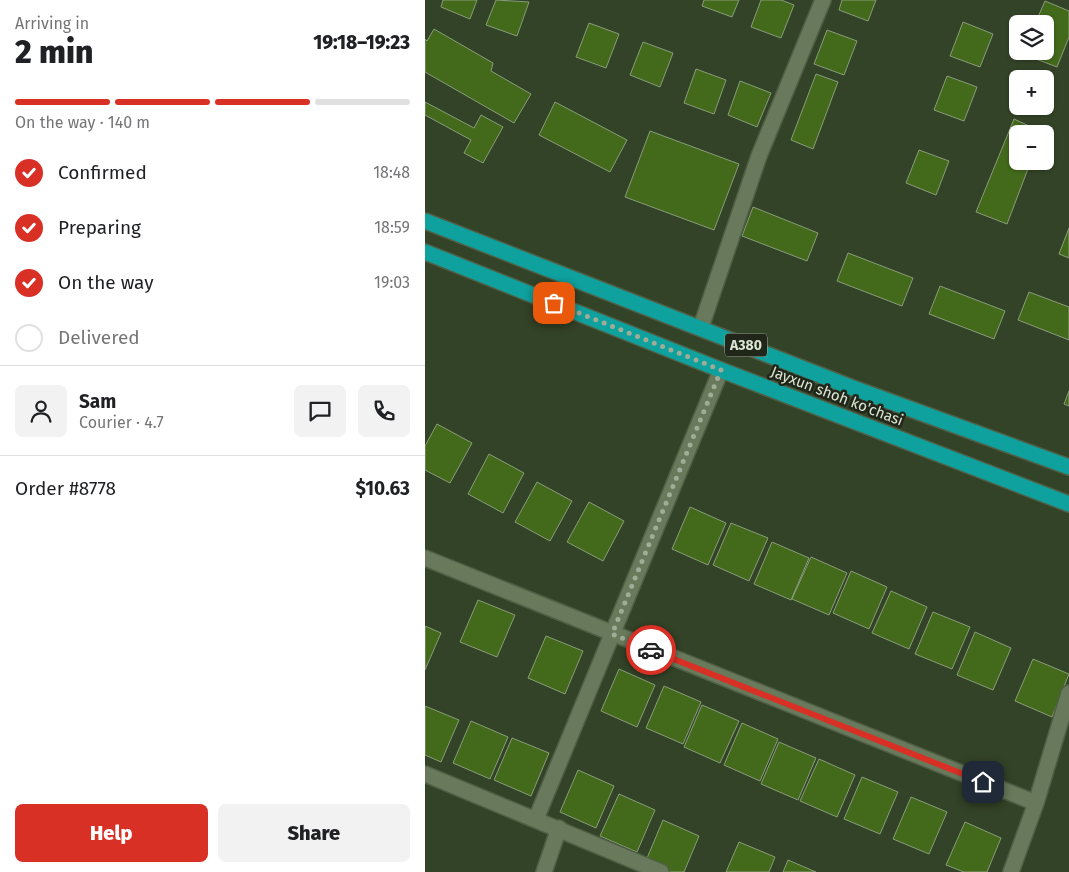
<!DOCTYPE html>
<meta charset="utf-8">
<style>
body{margin:0;font-family:"Fira Sans",sans-serif;background:#f2f2f2;color:#202124;height:100vh;display:flex;flex-direction:column;font-size:19px;white-space:nowrap}
*{box-sizing:border-box;margin:0}
p{font-size:16px;color:#757577}
.icon{flex:none;width:28px;height:28px;fill:none;stroke:currentColor;stroke-width:2;stroke-linecap:round;stroke-linejoin:round}
.map{position:relative;flex:1;overflow:hidden}
.panel{display:flex;flex-direction:column;background:#fff;width:425px}
.panel>*{flex:none}
.buttons{position:absolute;left:584px;top:15px;display:grid;gap:10px}
.buttons a{display:grid;place-items:center;width:45px;height:45px;border-radius:8px;background:#fff;box-shadow:0 1px 4px #0004;font-size:25px}
.pin{position:absolute;display:grid;place-items:center;width:42px;height:42px;color:#fff;margin:-21px;border-radius:10px;box-shadow:0 2px 8px #0006}
.courier{position:absolute;display:grid;place-items:center;width:50px;height:50px;margin:-25px;border:4px solid #d93025;border-radius:50%;background:#fff;color:#222;box-shadow:0 1px 6px #0007}
.headline em{font-style:normal;font-weight:800}
.headline div{display:flex;flex-direction:column-reverse}
.headline{display:flex;align-items:center;justify-content:space-between;height:85px;padding:0 15px}
h1{font-size:32px;font-weight:800;line-height:38px}
.bar{display:grid;grid-template-columns:repeat(4,1fr);gap:8px 5px;align-content:center;height:60px;padding:0 15px}
.bar i{height:6px;border-radius:4px;background:#e0e0e0}
.bar .on{background:#d93025}
.bar p{grid-column:span 4}
.line{display:flex;align-items:center;gap:12px;padding:0 15px;border-top:1px solid #e0e0e0}
.line div{flex:1}
.round{display:grid;place-items:center;flex:none;width:52px;height:52px;border-radius:8px;background:#f2f2f2}
ol{padding:0 15px;list-style:none}
li{display:flex;align-items:center;gap:15px;height:55px}
li p{margin-inline-start:auto}
li .icon{padding:5px;border-radius:50%;background:#d93025;color:#fff;stroke-width:4}
li:last-child{color:#757577}
li i{width:28px;height:28px;border:2px solid #e0e0e0;border-radius:50%}
.cta{display:flex;gap:10px;margin-top:auto;padding:10px 15px}
.cta a{flex:1;height:58px;border-radius:8px;background:#d93025;color:#fff;font-size:20px;font-weight:800;line-height:58px;text-align:center}
.cta a+a{background:#f2f2f2;color:#202124}
main{display:flex;flex:1;min-height:0}
.map>svg:first-child{display:block}
</style>
<main>
<section class="panel">
<div class="headline"><div><h1>2 min</h1><p>Arriving in</p></div><em>19:18–19:23</em></div>
<div class="bar"><i class="on"></i><i class="on"></i><i class="on"></i><i></i><p>On the way · 140 m</p></div>
<ol>
<li><svg class="icon" aria-label="check" viewBox="0 0 24 24"><path d="M5 12l5 5 9-10"/></svg>Confirmed<p>18:48</p></li>
<li><svg class="icon" aria-label="check" viewBox="0 0 24 24"><path d="M5 12l5 5 9-10"/></svg>Preparing<p>18:59</p></li>
<li><svg class="icon" aria-label="check" viewBox="0 0 24 24"><path d="M5 12l5 5 9-10"/></svg>On the way<p>19:03</p></li>
<li><i></i>Delivered</li>
</ol>
<div class="line" style="height:90px"><a class="round"><svg class="icon" aria-label="person" viewBox="0 0 24 24"><circle cx="12" cy="8" r="4"/><path d="M4 21q1-7 8-7t8 7"/></svg></a><div><b>Sam</b><p>Courier · 4.7</p></div><a class="round"><svg class="icon" aria-label="chat" viewBox="0 0 24 24"><path d="M4 5h16v11H9l-5 4z"/></svg></a><a class="round"><svg class="icon" aria-label="phone" viewBox="0 0 24 24"><path d="M5 4h4l2 5-3 2q2 4 5 5l2-3 5 2v4C11 20 4 13 5 4z"/></svg></a></div>
<div class="line" style="height:65px"><div>Order #8778</div><b>$10.63</b></div>
<div class="cta"><a>Help</a><a>Share</a></div>
</section>
<div class="map">
<svg width="644" height="872" viewBox="0 0 644 872">
<rect width="100%" height="100%" fill="#334327"/>
<path fill="#436a1b" stroke="#899c7c" d="M 18,0 L 52,0 L 45,19 L 16,7 Z
M 71,0 L 104,2 L 92,36 L 61,25 Z
M 279,0 L 314,0 L 307,17 L 277,6 Z
M 336,0 L 356,0 L 369,5 L 356,38 L 326,27 Z
M 417,0 L 451,0 L 443,21 L 414,10 Z
M 620,1 L 644,11 L 644,37 L 632,67 L 598,54 L 599,51 L 620,51 L 620,24 L 610,24 Z
M 538,22 L 568,34 L 555,67 L 525,56 Z
M 164,23 L 194,34 L 181,68 L 151,57 Z
M 9,29 L 68,63 L 66,71 L 106,94 L 89,123 L 0,72 L 0,39 L 2,41 Z
M 402,30 L 432,41 L 419,75 L 389,64 Z
M 218,42 L 248,53 L 235,87 L 205,75 Z
M 271,69 L 301,80 L 289,114 L 259,103 Z
M 391,74 L 413,82 L 388,149 L 366,140 Z
M 522,76 L 552,87 L 539,121 L 509,110 Z
M 315,81 L 346,93 L 332,127 L 303,115 Z
M 0,102 L 49,128 L 56,115 L 78,127 L 58,163 L 39,153 L 46,140 L 0,115 Z
M 130,102 L 202,140 L 185,172 L 114,135 Z
M 589,119 L 617,132 L 592,134 L 592,161 L 606,161 L 582,224 L 551,212 Z
M 225,131 L 314,164 L 289,230 L 200,197 Z
M 494,150 L 524,161 L 511,195 L 481,183 Z
M 328,207 L 393,233 L 382,261 L 317,236 Z
M 644,228 L 644,258 L 634,254 Z
M 423,253 L 488,278 L 477,306 L 412,281 Z
M 515,286 L 580,311 L 569,339 L 504,314 Z
M 604,292 L 644,307 L 644,340 L 593,320 Z
M 644,391 L 644,406 L 639,404 Z
M 12,424 L 47,443 L 25,483 L 0,470 L 0,446 Z
M 64,454 L 99,473 L 78,513 L 43,494 Z
M 112,482 L 147,501 L 125,541 L 90,522 Z
M 164,502 L 199,521 L 178,561 L 142,542 Z
M 265,507 L 301,523 L 283,565 L 247,549 Z
M 306,523 L 343,538 L 324,581 L 288,565 Z
M 347,542 L 384,558 L 366,600 L 329,584 Z
M 386,557 L 422,573 L 404,615 L 367,599 Z
M 426,571 L 462,587 L 444,629 L 408,613 Z
M 466,591 L 502,607 L 484,649 L 447,633 Z
M 53,600 L 90,615 L 72,657 L 35,642 Z
M 508,612 L 545,627 L 527,669 L 490,654 Z
M 0,626 L 16,633 L 0,670 Z
M 550,632 L 586,648 L 568,690 L 532,675 Z
M 121,636 L 158,651 L 140,694 L 103,678 Z
M 608,659 L 644,674 L 627,717 L 590,701 Z
M 194,669 L 230,685 L 212,727 L 176,711 Z
M 239,686 L 276,702 L 258,744 L 221,728 Z
M 277,705 L 314,721 L 295,763 L 259,747 Z
M 0,706 L 34,720 L 16,762 L 0,755 Z
M 46,721 L 83,737 L 65,779 L 28,763 Z
M 317,723 L 353,739 L 335,781 L 299,765 Z
M 87,738 L 124,753 L 106,796 L 69,780 Z
M 354,742 L 391,758 L 373,800 L 336,784 Z
M 394,759 L 430,775 L 412,817 L 375,801 Z
M 153,770 L 189,786 L 171,828 L 135,812 Z
M 437,777 L 473,792 L 455,834 L 419,819 Z
M 194,794 L 230,810 L 212,852 L 175,836 Z
M 486,797 L 522,812 L 504,854 L 468,839 Z
M 238,820 L 274,836 L 259,872 L 242,872 L 220,863 Z
M 540,822 L 576,838 L 562,872 L 539,872 L 521,865 Z
M 314,842 L 350,857 L 344,872 L 301,872 Z
M 363,860 L 391,872 L 358,872 Z"/>
<g fill="none" stroke-linecap="round" stroke-linejoin="round">
<g stroke="#505e45" stroke-width="18">
<path id="minor" d="M 276,327 L 334,156 L 398,0
M 0,558 L 611,803
M 0,774 L 236,872
M 111,819 L 296,370
M 119,872 L 134,828
M 586,872 L 611,803 L 644,693"/>
</g>
<g stroke="#505e45" stroke-width="18">
<path id="highway" d="M 0,221 L 428,388 L 644,467
M 0,252 L 296,370 L 644,504"/>
</g>
<use href="#minor" stroke="#687a5b" stroke-width="15"/>
<use href="#highway" stroke="#0fa19e" stroke-width="15"/>
</g>
<g fill="none" stroke-linecap="round" stroke-linejoin="round">
<path stroke="#a0ac97" stroke-width="5" stroke-dasharray="0 9" d="M 129,303 L 296,370 L 187,634 L 226,650"/>
<path stroke="#d93025" stroke-width="6" d="M 226,650 L 558,782"/>
</g>
<g text-anchor="middle" dominant-baseline="central" stroke-width="5" stroke-linejoin="round" paint-order="stroke">
<rect fill="#20271a" stroke="#a2ac9c" stroke-width="1" x="300" y="333.5" width="42" height="23" rx="4"/>
<g font-size="14" font-weight="bold" fill="#dae5d3">
<text x="321" y="345">A380</text>
</g>
<g font-size="15" fill="#dae5d3" stroke="#20271a">
<text transform="translate(412 396) rotate(21)">Jayxun shoh ko'chasi</text>
</g>
</g>
</svg>
<div class="buttons">
<a><svg class="icon" aria-label="layers" viewBox="0 0 24 24"><path d="M12 4l9 5-9 5-9-5zM3 14l9 5 9-5"/></svg></a>
<a>+</a>
<a>−</a>
</div>
<div class="pin" style="left:129px;top:303px;background:#ea580c"><svg class="icon" aria-label="bag" viewBox="0 0 24 24"><path d="M5 8h14l-1 12H6zM9 8a3 3 0 0 1 6 0"/></svg></div>
<div class="pin" style="left:558px;top:782px;background:#1f2937"><svg class="icon" aria-label="home" viewBox="0 0 24 24"><path d="M3 11l9-7 9 7M6 9v11h12V9"/></svg></div>
<div class="courier" style="left:226px;top:650px"><svg class="icon" aria-label="car" viewBox="0 0 24 24"><path d="M5 17H2v-5l4-1 3-4h7l3 4 3 1v5h-3M9 17h6M6 11h13"/><circle cx="7" cy="17" r="2"/><circle cx="17" cy="17" r="2"/></svg></div>
</div>
</main>
